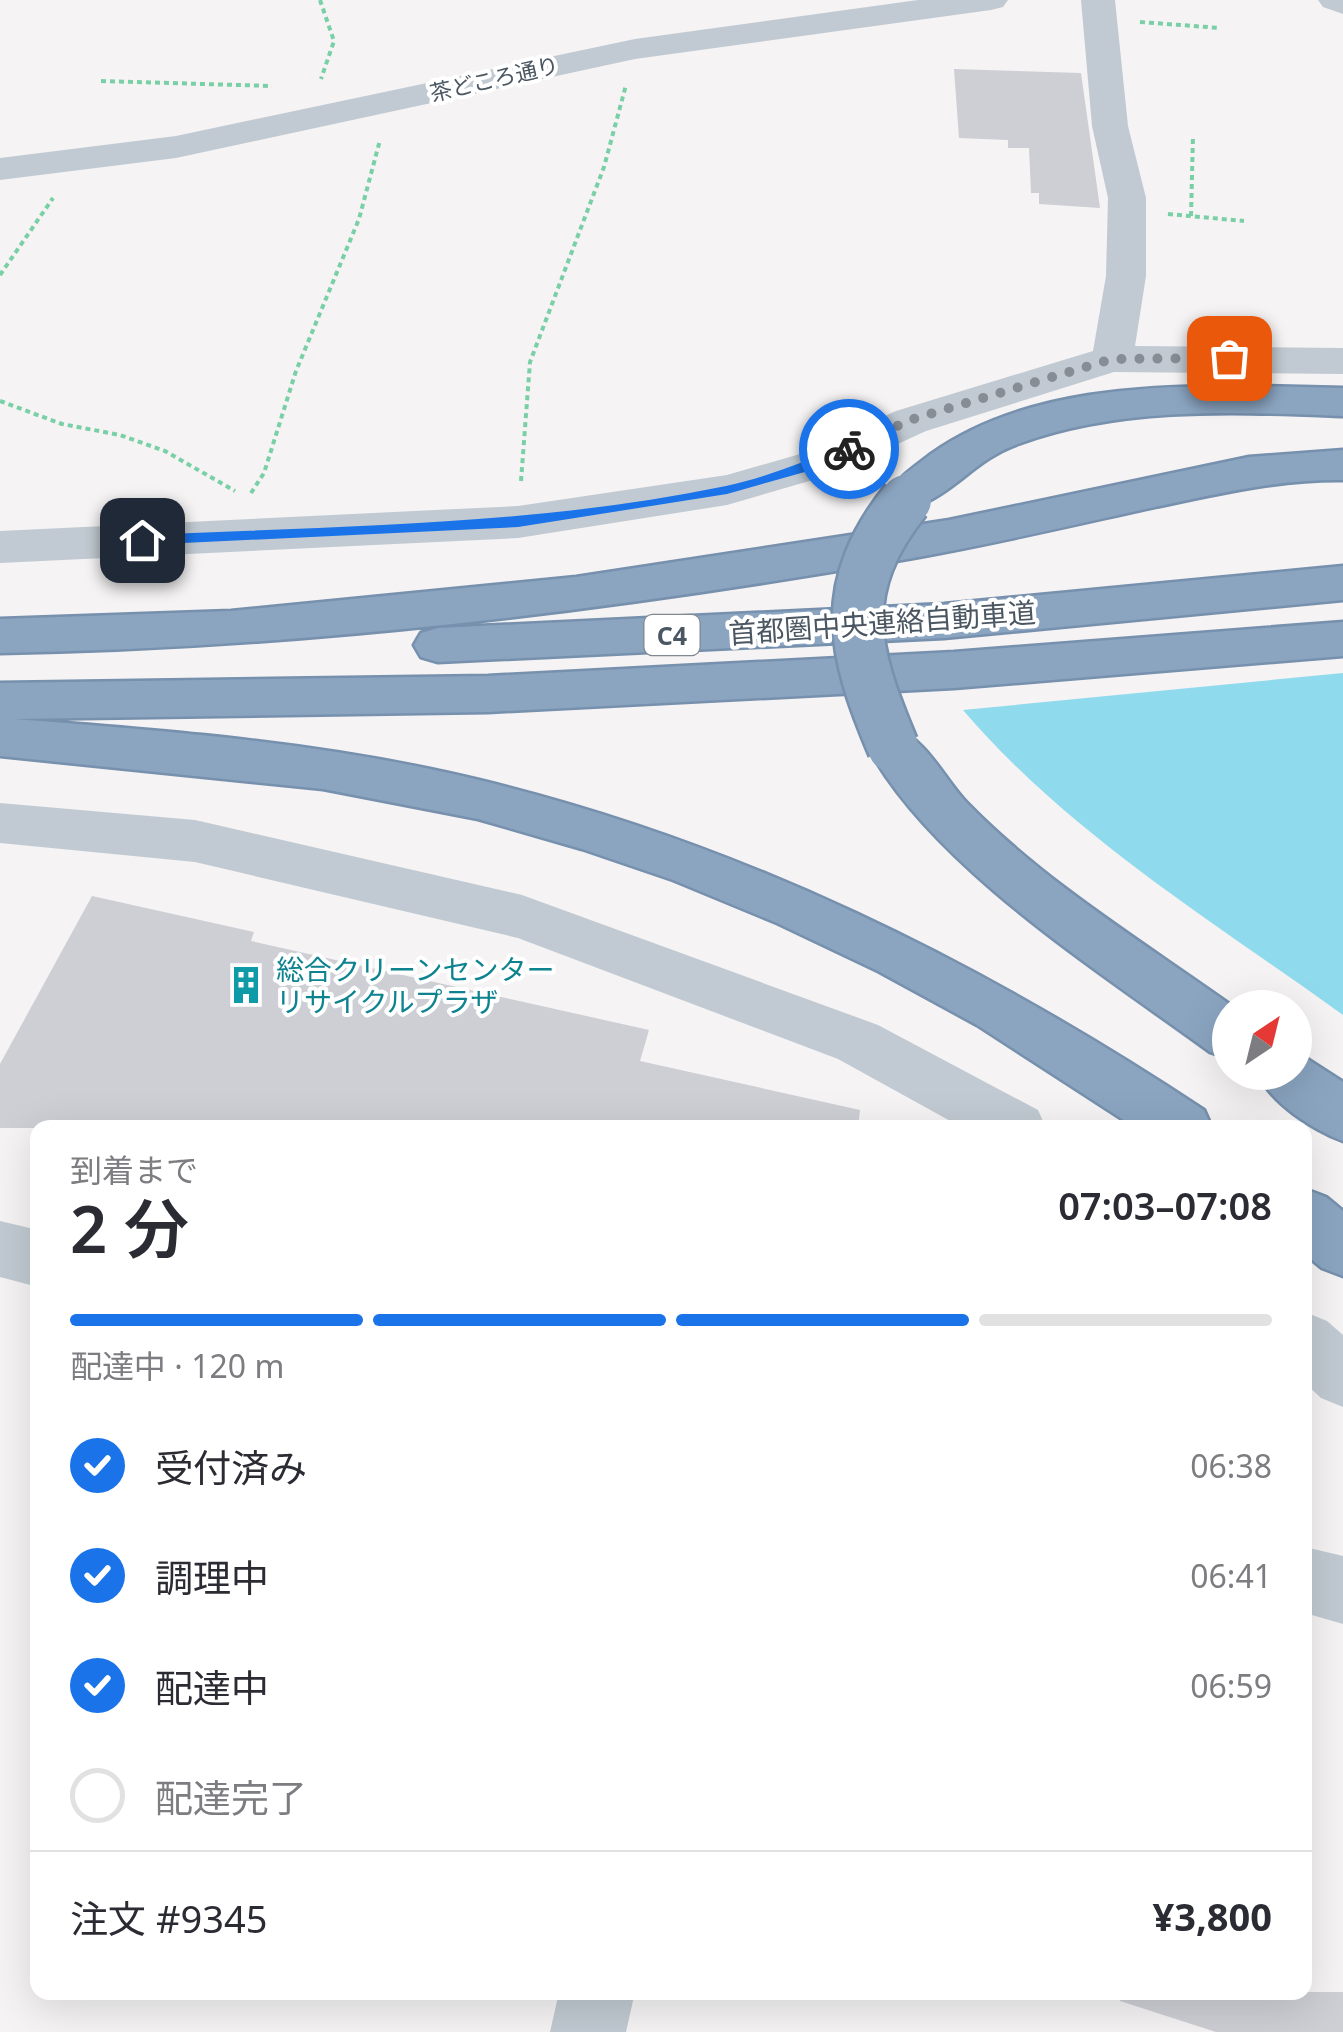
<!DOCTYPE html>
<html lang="ja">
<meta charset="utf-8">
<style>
body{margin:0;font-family:"Noto Sans","Noto Sans JP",sans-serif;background:#f2f2f3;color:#2b2b33;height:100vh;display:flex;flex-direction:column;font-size:38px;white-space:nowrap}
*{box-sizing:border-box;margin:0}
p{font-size:32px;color:#7c7c81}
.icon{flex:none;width:55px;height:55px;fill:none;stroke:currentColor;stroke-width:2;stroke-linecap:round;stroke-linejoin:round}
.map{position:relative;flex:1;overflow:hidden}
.sheet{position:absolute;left:30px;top:1120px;width:1282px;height:880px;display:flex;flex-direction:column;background:#fff;border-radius:20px;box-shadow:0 10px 40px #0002}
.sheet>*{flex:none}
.needle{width:65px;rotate:35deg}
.controls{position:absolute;left:1212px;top:990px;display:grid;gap:20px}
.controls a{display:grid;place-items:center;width:100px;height:100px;border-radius:50%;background:#fff;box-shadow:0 10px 40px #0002;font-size:50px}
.pin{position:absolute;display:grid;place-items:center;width:85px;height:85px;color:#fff;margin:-42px;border-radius:20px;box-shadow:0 5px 15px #0006}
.courier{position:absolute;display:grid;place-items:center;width:100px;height:100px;margin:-50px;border:8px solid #1a73e8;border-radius:50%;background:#fff;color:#222;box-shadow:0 2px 12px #0007}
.headline em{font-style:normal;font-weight:600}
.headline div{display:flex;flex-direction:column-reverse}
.headline{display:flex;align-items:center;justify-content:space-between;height:170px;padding:0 40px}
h1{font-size:65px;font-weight:600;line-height:75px}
.bar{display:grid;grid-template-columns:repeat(4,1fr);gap:15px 10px;align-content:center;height:120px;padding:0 40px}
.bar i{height:12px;border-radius:8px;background:#e1e1e2}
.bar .active{background:#1a73e8}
.bar p{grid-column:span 4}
.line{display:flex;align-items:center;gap:25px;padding:0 40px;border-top:2px solid #e1e1e2}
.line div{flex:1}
ol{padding:0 40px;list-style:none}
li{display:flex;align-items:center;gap:30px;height:110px}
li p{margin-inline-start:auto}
li .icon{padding:10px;border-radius:50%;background:#1a73e8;color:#fff;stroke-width:4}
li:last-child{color:#7c7c81}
li i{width:55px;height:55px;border:5px solid #e1e1e2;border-radius:50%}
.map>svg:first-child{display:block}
</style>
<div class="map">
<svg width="1343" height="2032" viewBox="0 0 1343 2032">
<rect width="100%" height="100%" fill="#f5f3f3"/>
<path fill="#90daee" d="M 1343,673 L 1343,1015 C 1211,920 1069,834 963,710 Z"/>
<path fill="#cdcfd5" d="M 954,69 L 1081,73 L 1100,208 L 1039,204 L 1039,193 L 1031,193 L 1029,148 L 1008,148 L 1008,140 L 959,138 Z
M 92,896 L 254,932 L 251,941 L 649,1030 L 640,1061 L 860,1110 L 858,1128 L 0,1128 L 0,1064 Z
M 1121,1992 L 1343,1992 L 1343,2032 L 1216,2032 L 1120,2001 Z"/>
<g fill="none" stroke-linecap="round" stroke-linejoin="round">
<g stroke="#7690ad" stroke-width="5">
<path id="motorway" d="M 1256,386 L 1343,388 L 1343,416 C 1234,412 1121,406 1018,444 C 980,457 958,487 928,501 C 917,506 909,504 899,501 L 892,490 C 901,475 917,465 931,454 C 1023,389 1148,385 1256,386 Z
M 1343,450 L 1343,480 C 1274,479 1208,496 1141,510 C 1060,528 979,547 896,561 C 599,612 302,648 0,653 L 0,619 L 231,611 L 576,577 L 949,520 L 1249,457 Z
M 1343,566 L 1343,600 L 944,638 L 438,662 L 421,657 L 414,645 L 421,633 L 438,628 L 944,604 Z
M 1343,622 L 1343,656 L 954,688 L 488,712 L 14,719 C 170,731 327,743 479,780 C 741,843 980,962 1204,1110 L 1212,1128 L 1136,1128 L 977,1025 L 878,971 L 777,923 L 673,880 L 582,849 L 478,819 L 323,789 L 0,756 L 0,683 L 488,676 L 954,652 Z
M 893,728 C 927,739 943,778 967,803 C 1045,883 1144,943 1235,1008 L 1230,1008 L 1230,1059 L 1210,1052 C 1102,973 932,866 868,747 L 876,733 Z
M 1295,1051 L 1343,1082 L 1343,1141 C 1312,1129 1271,1103 1257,1072 L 1295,1072 Z
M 1305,1189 L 1326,1197 L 1343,1211 L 1343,1276 L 1322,1268 L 1305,1254 Z"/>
</g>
<path stroke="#7ad0a6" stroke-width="4" stroke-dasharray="5 4" stroke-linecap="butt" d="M 320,0 L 334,41 L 321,79
M 1140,22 L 1220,28
M 101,81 L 272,86
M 1168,214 L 1244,221
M 1191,216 L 1193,135
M 0,275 L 53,198
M 0,401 L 62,424 L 120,435 L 165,451 L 235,491
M 521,481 L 530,362 L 604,167 L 626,85
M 251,493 L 264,473 L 296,371 L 359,219 L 380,140"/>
<path fill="#c1cad2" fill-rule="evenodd" d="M 1081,0 L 1115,0 L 1128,126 L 1146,198 L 1146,276 L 1135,346 L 1343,348 L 1343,374 L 1114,372 L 926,431 L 830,475 L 727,505 L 518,538 L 0,563 L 0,531 L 518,506 L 727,475 L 800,454 L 896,411 L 1093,351 L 1106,276 L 1108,198 L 1092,126 Z
M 0,803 L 195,820 L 522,895 L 878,1025 L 1038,1110 L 1046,1128 L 963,1128 L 838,1059 L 518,938 L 195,862 L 0,843 Z
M 1305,1312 L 1327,1321 L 1343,1335 L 1343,1407 L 1321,1398 L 1305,1383 Z
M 559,1992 L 635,1992 L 626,2032 L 550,2032 Z"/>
<path fill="#c1cad2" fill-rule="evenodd" d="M 918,0 L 1008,0 L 1003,7 L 991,10 L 635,59 L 176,158 L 0,180 L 0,158 L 176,136 L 635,39 Z
M 1318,0 L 1343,0 L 1343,14 L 1323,7 Z
M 0,1221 L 38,1230 L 38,1287 L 0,1277 Z
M 1305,1547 L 1343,1556 L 1343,1624 L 1305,1613 Z"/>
<use href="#motorway" fill="#8ba5c1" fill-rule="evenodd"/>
<g stroke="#7690ad" stroke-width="42" stroke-linecap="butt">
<path id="motorway-bridge-far1" d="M 904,502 L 914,490"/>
</g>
<g stroke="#7690ad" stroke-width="55" stroke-linecap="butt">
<path id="motorway-bridge" d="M 893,747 C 852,650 836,588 906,500"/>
</g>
<use href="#motorway-bridge-far1" stroke="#8ba5c1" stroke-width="39"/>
<use href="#motorway-bridge" stroke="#8ba5c1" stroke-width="50"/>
</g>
<path fill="#1a73e8" d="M 849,445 L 853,446 L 853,452 L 819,468 L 727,494 L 518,527 L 142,545 L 135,540 L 142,535 C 337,526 534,526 726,486 C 769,477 808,459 849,445 Z"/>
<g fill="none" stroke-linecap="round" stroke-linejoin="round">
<path stroke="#868d94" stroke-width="10" stroke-dasharray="0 18" d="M 849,449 L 910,420 L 1112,359 L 1229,358"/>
</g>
<defs>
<g id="building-bare" transform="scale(3)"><path d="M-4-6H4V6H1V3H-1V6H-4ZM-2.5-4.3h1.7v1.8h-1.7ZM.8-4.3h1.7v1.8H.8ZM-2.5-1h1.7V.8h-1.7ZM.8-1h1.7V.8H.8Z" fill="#0f9aa8" stroke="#fff" stroke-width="2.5" paint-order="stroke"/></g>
</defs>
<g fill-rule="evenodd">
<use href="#building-bare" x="246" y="985"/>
</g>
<g text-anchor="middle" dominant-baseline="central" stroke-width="8" stroke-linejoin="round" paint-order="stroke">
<g font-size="22" fill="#4a5661" stroke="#fff">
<text transform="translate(494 78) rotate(-13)">茶どころ通り</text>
</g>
<rect fill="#fff" stroke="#808990" stroke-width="2.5" x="644.5" y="615" width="55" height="40" rx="8"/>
<g font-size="25" font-weight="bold" fill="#4a5661">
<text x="672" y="635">C4</text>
</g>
<g font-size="28" fill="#4a5661" stroke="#fff">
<text transform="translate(882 622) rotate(-4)">首都圏中央連絡自動車道</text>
</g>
<g font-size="28" fill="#0d838f" stroke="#fff" text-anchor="start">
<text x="276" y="969">総合クリーンセンター<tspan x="276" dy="32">リサイクルプラザ</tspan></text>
</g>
</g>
</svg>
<div class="controls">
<a><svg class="needle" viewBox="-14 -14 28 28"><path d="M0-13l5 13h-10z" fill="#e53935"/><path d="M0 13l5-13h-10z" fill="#7c7c81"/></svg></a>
</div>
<div class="pin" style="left:1229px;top:358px;background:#ea580c"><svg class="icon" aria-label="bag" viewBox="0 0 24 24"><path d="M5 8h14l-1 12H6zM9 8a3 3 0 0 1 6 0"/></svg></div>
<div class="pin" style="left:142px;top:540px;background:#1f2937"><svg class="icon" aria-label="home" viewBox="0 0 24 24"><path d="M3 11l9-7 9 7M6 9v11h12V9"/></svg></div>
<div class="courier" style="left:849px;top:449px"><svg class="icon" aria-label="bike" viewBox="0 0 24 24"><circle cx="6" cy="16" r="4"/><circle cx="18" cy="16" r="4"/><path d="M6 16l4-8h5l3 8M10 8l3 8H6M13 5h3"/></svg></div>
<section class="sheet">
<div class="headline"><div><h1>2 分</h1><p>到着まで</p></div><em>07:03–07:08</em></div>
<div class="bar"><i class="active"></i><i class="active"></i><i class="active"></i><i></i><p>配達中 · 120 m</p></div>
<ol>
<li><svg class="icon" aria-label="check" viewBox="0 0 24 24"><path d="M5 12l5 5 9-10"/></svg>受付済み<p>06:38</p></li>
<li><svg class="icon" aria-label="check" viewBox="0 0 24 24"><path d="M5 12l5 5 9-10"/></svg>調理中<p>06:41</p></li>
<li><svg class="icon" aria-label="check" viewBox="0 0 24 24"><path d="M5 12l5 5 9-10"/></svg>配達中<p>06:59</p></li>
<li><i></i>配達完了</li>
</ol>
<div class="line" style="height:130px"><div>注文 #9345</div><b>¥3,800</b></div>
</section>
</div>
